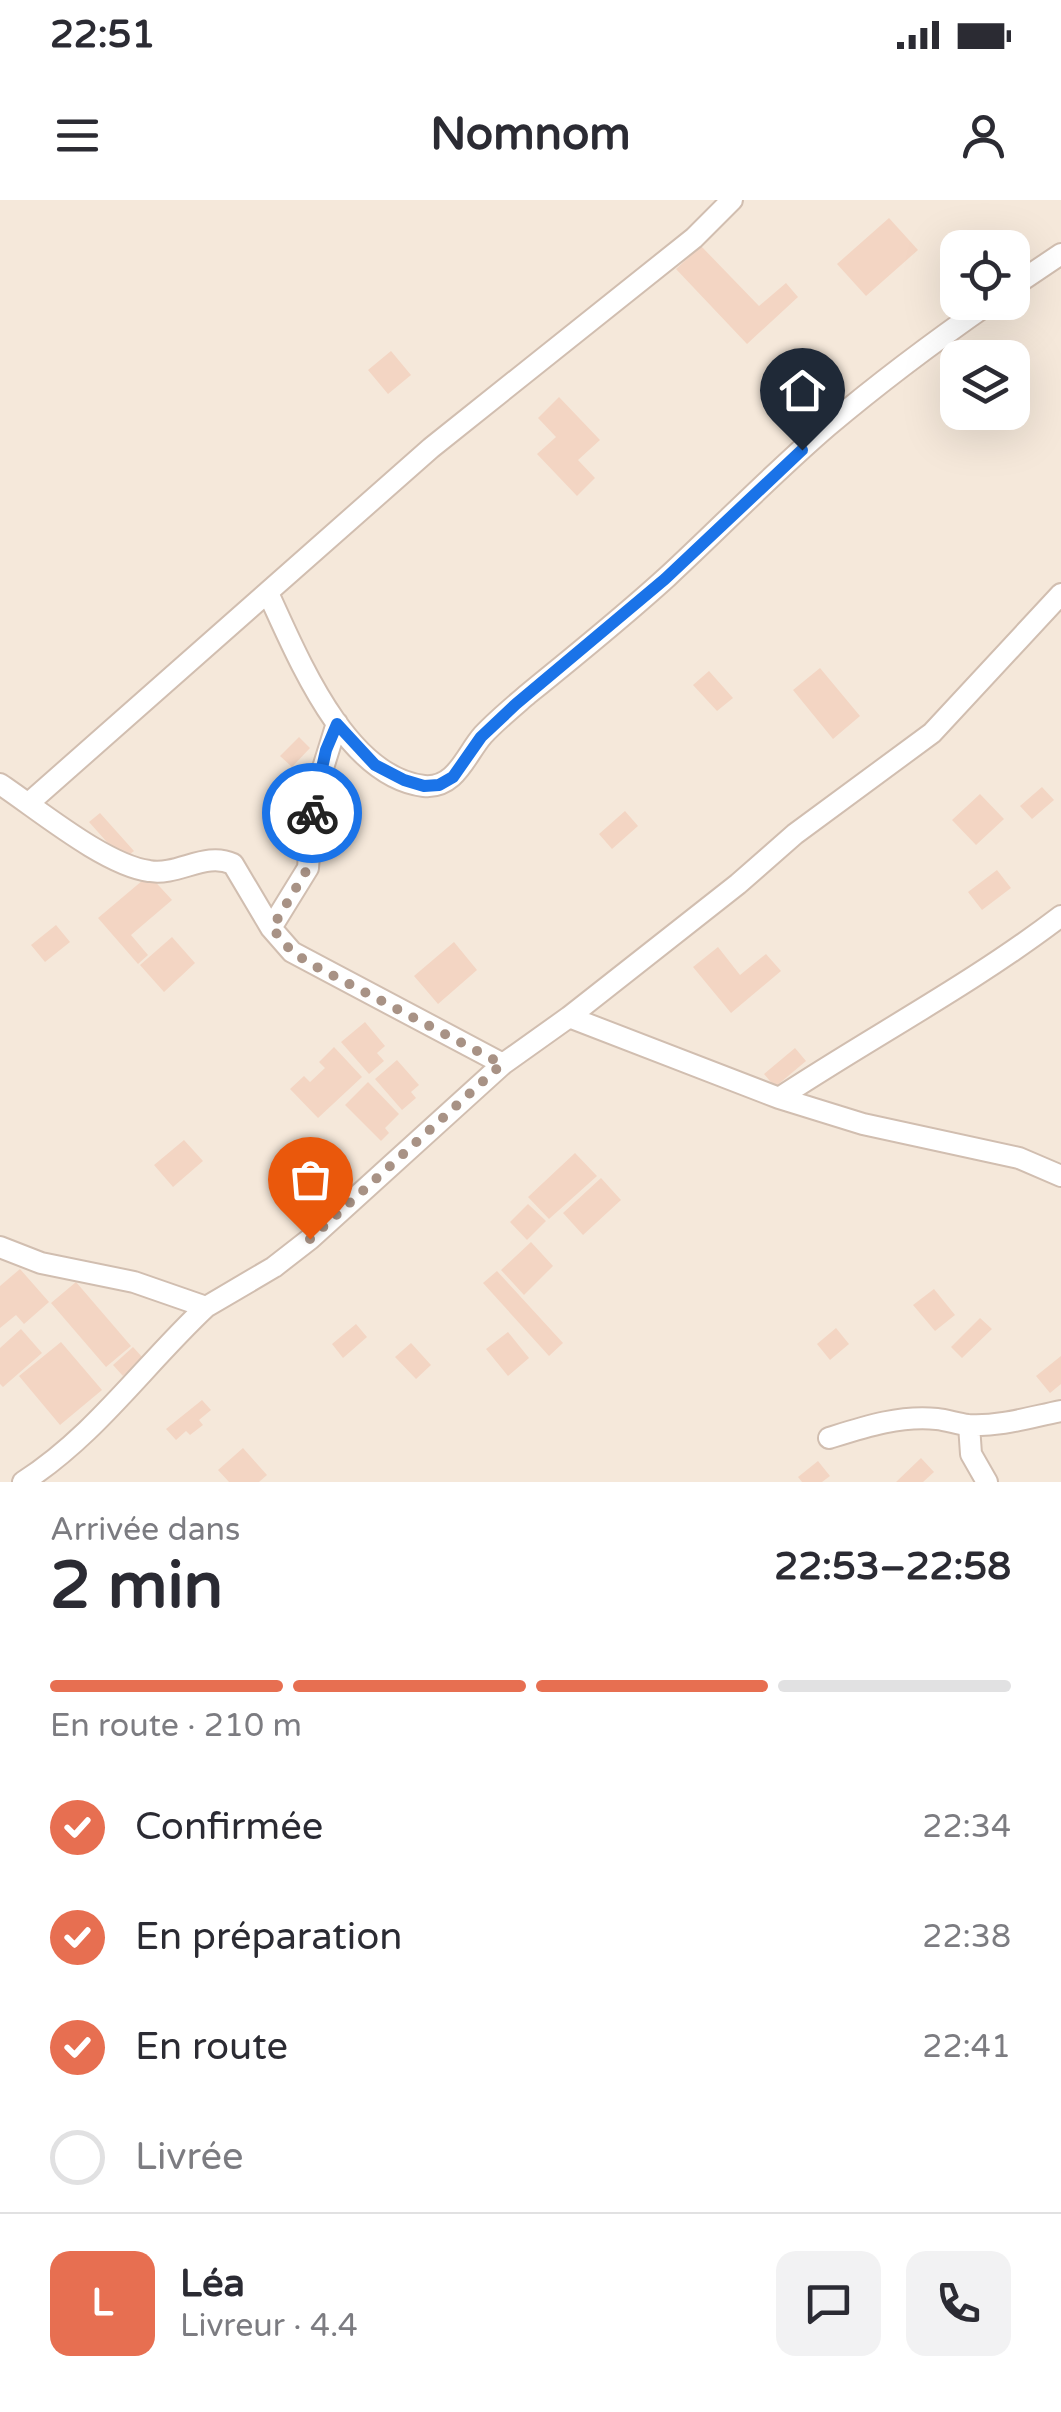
<!DOCTYPE html>
<html lang="fr">
<meta charset="utf-8">
<style>
body{margin:0;font-family:"Varela Round",sans-serif;background:#f2f2f3;color:#2b2b33;height:100vh;display:flex;flex-direction:column;font-size:38px;white-space:nowrap}
*{box-sizing:border-box;margin:0}
p{font-size:32px;color:#7c7c81}
.icon{flex:none;width:55px;height:55px;fill:none;stroke:currentColor;stroke-width:2;stroke-linecap:round;stroke-linejoin:round}
.map{position:relative;height:1282px;overflow:hidden}
.panel{display:flex;flex-direction:column;background:#fff;flex:1}
.panel>*{flex:none}
.buttons{position:absolute;left:940px;top:30px;display:grid;gap:20px}
.buttons a{display:grid;place-items:center;width:90px;height:90px;border-radius:20px;background:#fff;box-shadow:0 10px 40px #0002;font-size:50px}
.pin{position:absolute;display:grid;place-items:center;width:85px;height:85px;color:#fff;margin:-102px -42px;border-radius:50% 50% 50% 0;rotate:-45deg;box-shadow:0 0 10px #0007}
.pin .icon{rotate:45deg}
.courier{position:absolute;display:grid;place-items:center;width:100px;height:100px;margin:-50px;border:8px solid #1a73e8;border-radius:50%;background:#fff;color:#222;box-shadow:0 2px 12px #0007}
.headline em{font-style:normal;font-weight:700}
.headline div{display:flex;flex-direction:column-reverse}
.headline{display:flex;align-items:center;justify-content:space-between;height:170px;padding:0 50px}
h1{font-size:65px;font-weight:700;line-height:75px}
.bar{display:grid;grid-template-columns:repeat(4,1fr);gap:15px 10px;align-content:center;height:120px;padding:0 50px}
.bar i{height:12px;border-radius:8px;background:#e1e1e2}
.bar .on{background:#e76f51}
.bar p{grid-column:span 4}
.line{display:flex;align-items:center;gap:25px;padding:0 50px;border-top:2px solid #e1e1e2}
.line div{flex:1}
.round{display:grid;place-items:center;flex:none;width:105px;height:105px;border-radius:20px;background:#f2f2f3}
ol{padding:0 50px;list-style:none}
li{display:flex;align-items:center;gap:30px;height:110px}
li p{margin-inline-start:auto}
li .icon{padding:10px;border-radius:50%;background:#e76f51;color:#fff;stroke-width:4}
li:last-child{color:#7c7c81}
li i{width:55px;height:55px;border:5px solid #e1e1e2;border-radius:50%}
.status{display:flex;justify-content:space-between;align-items:center;height:70px;padding:0 50px;background:#fff;direction:ltr}
.status svg{height:28px;fill:currentColor}
header{display:flex;justify-content:space-between;align-items:center;height:130px;padding:0 50px;background:#fff;font-size:45px;font-weight:700}
.map>svg:first-child{display:block}
</style>
<div class="status"><b>22:51</b><svg viewBox="0 0 49 12"><path d="M0 12V9h3v3zM5 12V6h3v6zM10 12V3h3v9zM15 12V0h3v12zM26 1h20v11H26zM47 4h2v5h-2z"/></svg></div>
<header><svg class="icon" aria-label="menu" viewBox="0 0 24 24"><path d="M4 6h16M4 12h16M4 18h16"/></svg>Nomnom<svg class="icon" aria-label="person" viewBox="0 0 24 24"><circle cx="12" cy="8" r="4"/><path d="M4 21q1-7 8-7t8 7"/></svg></header>
<div class="map">
<svg width="1061" height="1282" viewBox="0 0 1061 1282">
<rect width="100%" height="100%" fill="#fdf6ec"/>
<path fill="#f5e8da" fill-rule="evenodd" d="M 0,0 L 1061,0 L 1061,1282 L 0,1282 ZM 958,48 L 1012,48 L 1012,102 L 958,102 ZM 958,158 L 1012,158 L 1012,212 L 958,212 Z"/>
<path fill="#f3d5c3" d="M 889,18 L 918,50 L 866,96 L 837,64 Z
M 701,46 L 759,106 L 786,83 L 798,97 L 747,144 L 676,69 Z
M 391,151 L 411,175 L 388,194 L 368,170 Z
M 559,197 L 600,240 L 578,260 L 595,278 L 577,296 L 537,254 L 556,237 L 538,218 Z
M 820,468 L 860,516 L 833,539 L 793,490 Z
M 709,471 L 733,498 L 717,511 L 693,485 Z
M 299,537 L 310,548 L 292,567 L 280,556 Z
M 1042,587 L 1054,600 L 1032,619 L 1020,606 Z
M 980,594 L 1004,619 L 976,645 L 952,620 Z
M 625,611 L 638,626 L 612,649 L 599,634 Z
M 100,613 L 134,651 L 123,660 L 89,622 Z
M 997,670 L 1011,688 L 982,710 L 968,692 Z
M 149,675 L 172,700 L 131,735 L 148,755 L 138,764 L 98,718 Z
M 56,725 L 70,742 L 45,762 L 31,745 Z
M 172,737 L 195,763 L 164,792 L 140,765 Z
M 454,742 L 477,770 L 438,804 L 414,776 Z
M 718,747 L 740,775 L 766,754 L 781,771 L 731,813 L 693,767 Z
M 365,822 L 385,846 L 377,853 L 384,861 L 369,874 L 341,842 Z
M 334,847 L 362,877 L 318,918 L 290,889 L 304,876 L 310,882 L 325,868 L 319,862 Z
M 795,848 L 806,861 L 775,887 L 764,874 Z
M 397,860 L 419,885 L 411,892 L 416,898 L 402,910 L 375,879 Z
M 368,882 L 399,914 L 385,928 L 389,933 L 381,941 L 345,905 Z
M 184,940 L 203,961 L 173,987 L 154,965 Z
M 575,953 L 597,976 L 549,1019 L 528,997 Z
M 601,978 L 621,1000 L 583,1035 L 563,1013 Z
M 528,1004 L 546,1021 L 527,1040 L 510,1022 Z
M 531,1042 L 553,1066 L 524,1095 L 501,1070 Z
M 20,1069 L 49,1102 L 24,1124 L 16,1115 L 0,1128 L 0,1086 Z
M 497,1071 L 563,1143 L 549,1156 L 483,1083 Z
M 76,1082 L 131,1146 L 106,1167 L 51,1103 Z
M 934,1089 L 955,1115 L 935,1131 L 913,1105 Z
M 980,1118 L 992,1129 L 962,1158 L 951,1147 Z
M 356,1124 L 367,1137 L 343,1158 L 332,1144 Z
M 836,1128 L 849,1144 L 830,1160 L 817,1144 Z
M 21,1129 L 42,1153 L 3,1187 L 0,1184 L 0,1148 Z
M 508,1132 L 529,1158 L 508,1176 L 486,1149 Z
M 61,1142 L 102,1190 L 60,1225 L 19,1176 Z
M 411,1143 L 431,1165 L 416,1179 L 395,1157 Z
M 133,1147 L 143,1158 L 123,1176 L 113,1165 Z
M 1061,1156 L 1061,1184 L 1050,1193 L 1036,1176 Z
M 202,1200 L 211,1210 L 199,1220 L 203,1225 L 190,1235 L 186,1231 L 176,1240 L 166,1229 Z
M 243,1248 L 267,1275 L 259,1282 L 229,1282 L 218,1270 Z
M 921,1258 L 934,1272 L 923,1282 L 896,1282 Z
M 818,1261 L 830,1276 L 822,1282 L 802,1282 L 798,1277 Z"/>
<g fill="none" stroke-linecap="round" stroke-linejoin="round">
<g stroke="#d1beb0" stroke-width="24">
<path id="street" d="M 1012,87 L 1061,54
M 268,393 C 297,455 345,577 424,586 C 456,589 466,554 483,535 C 497,520 513,507 528,494 C 575,456 623,417 667,377 C 721,327 772,274 828,226 C 880,182 935,141 991,102
M 0,584 C 39,610 105,665 149,671 C 179,676 205,651 233,664 L 271,728 L 292,752 L 503,864 L 569,817 L 779,898 L 863,924 L 1019,958 L 1061,976
M 30,602 L 431,248 L 694,38 L 732,0
M 271,728 L 308,668 L 313,600 L 337,523
M 569,817 L 738,684 L 795,634 L 932,533 L 1061,394
M 779,898 C 873,836 972,784 1061,716
M 0,1047 L 41,1063 L 134,1082 L 206,1107 L 274,1067 L 310,1039 L 503,864
M 969,1225 L 971,1254 L 987,1282
M 829,1238 C 864,1227 900,1215 937,1219 C 947,1220 958,1224 968,1225 C 999,1227 1031,1217 1061,1211
M 23,1282 C 95,1236 144,1165 206,1107"/>
</g>
<use href="#street" stroke="#fff" stroke-width="20"/>
</g>
<g fill="none" stroke-linecap="round" stroke-linejoin="round">
<path stroke="#a89285" stroke-width="10" stroke-dasharray="0 18" d="M 310,1039 L 502,864 L 313,765 L 292,752 L 272,728 L 308,668 L 312,613"/>
<path stroke="#1a73e8" stroke-width="12" d="M 312,613 L 326,550 L 337,524 L 375,565 L 404,580 L 424,586 L 439,585 L 453,577 L 481,537 L 516,504 L 665,379 L 802,250"/>
</g>
</svg>
<div class="buttons">
<a><svg class="icon" aria-label="locate" viewBox="0 0 24 24"><circle cx="12" cy="12" r="6"/><path d="M12 2v4M12 18v4M2 12h4M18 12h4"/></svg></a>
<a><svg class="icon" aria-label="layers" viewBox="0 0 24 24"><path d="M12 4l9 5-9 5-9-5zM3 14l9 5 9-5"/></svg></a>
</div>
<div class="pin" style="left:310px;top:1039px;background:#ea580c"><svg class="icon" aria-label="bag" viewBox="0 0 24 24"><path d="M5 8h14l-1 12H6zM9 8a3 3 0 0 1 6 0"/></svg></div>
<div class="pin" style="left:802px;top:250px;background:#1f2937"><svg class="icon" aria-label="home" viewBox="0 0 24 24"><path d="M3 11l9-7 9 7M6 9v11h12V9"/></svg></div>
<div class="courier" style="left:312px;top:613px"><svg class="icon" aria-label="bike" viewBox="0 0 24 24"><circle cx="6" cy="16" r="4"/><circle cx="18" cy="16" r="4"/><path d="M6 16l4-8h5l3 8M10 8l3 8H6M13 5h3"/></svg></div>
</div>
<section class="panel">
<div class="headline"><div><h1>2 min</h1><p>Arrivée dans</p></div><em>22:53–22:58</em></div>
<div class="bar"><i class="on"></i><i class="on"></i><i class="on"></i><i></i><p>En route · 210 m</p></div>
<ol>
<li><svg class="icon" aria-label="check" viewBox="0 0 24 24"><path d="M5 12l5 5 9-10"/></svg>Confirmée<p>22:34</p></li>
<li><svg class="icon" aria-label="check" viewBox="0 0 24 24"><path d="M5 12l5 5 9-10"/></svg>En préparation<p>22:38</p></li>
<li><svg class="icon" aria-label="check" viewBox="0 0 24 24"><path d="M5 12l5 5 9-10"/></svg>En route<p>22:41</p></li>
<li><i></i>Livrée</li>
</ol>
<div class="line" style="height:180px"><b class="round" style="background:#e76f51;color:#fff">L</b><div><b>Léa</b><p>Livreur · 4.4</p></div><a class="round"><svg class="icon" aria-label="chat" viewBox="0 0 24 24"><path d="M4 5h16v11H9l-5 4z"/></svg></a><a class="round"><svg class="icon" aria-label="phone" viewBox="0 0 24 24"><path d="M5 4h4l2 5-3 2q2 4 5 5l2-3 5 2v4C11 20 4 13 5 4z"/></svg></a></div>
</section>
